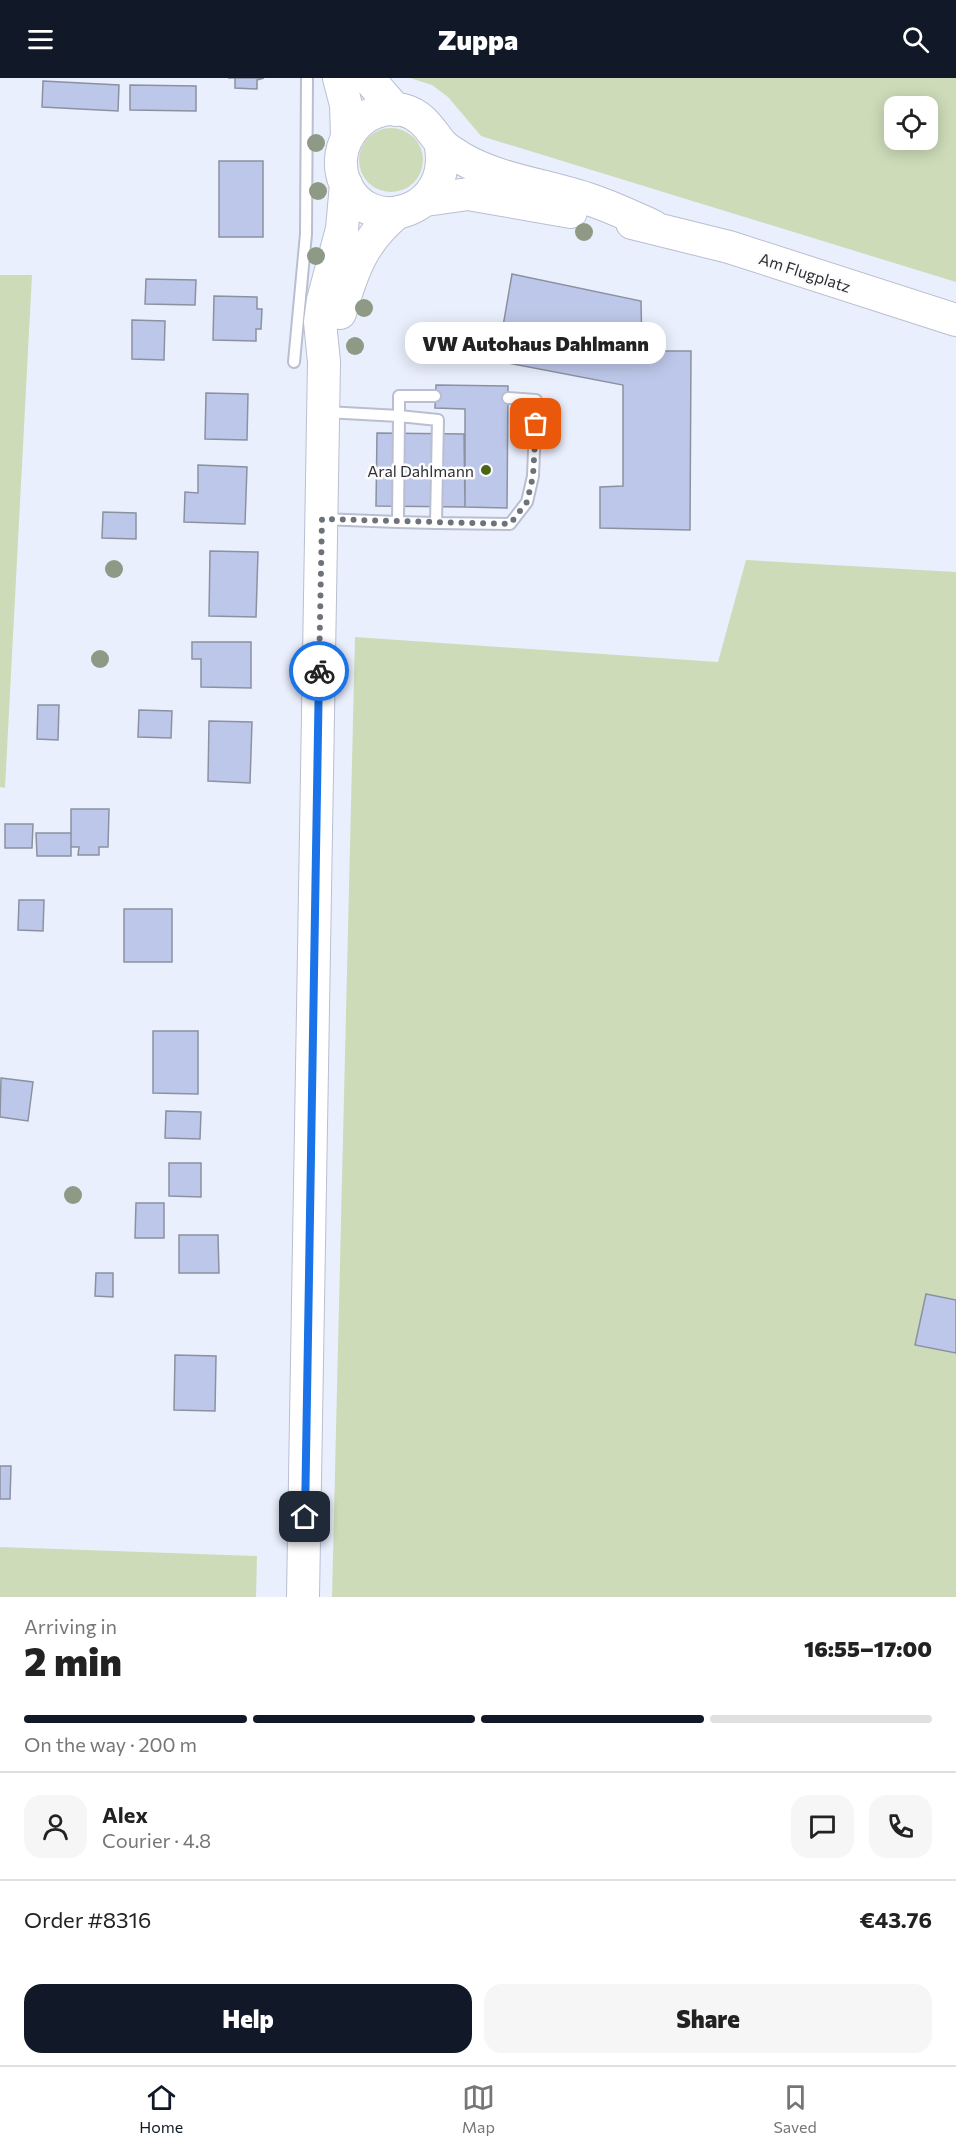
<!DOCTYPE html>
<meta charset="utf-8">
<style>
body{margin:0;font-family:Commissioner,sans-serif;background:#f6f6f6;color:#222;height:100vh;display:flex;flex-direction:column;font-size:22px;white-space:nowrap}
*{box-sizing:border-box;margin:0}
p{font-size:20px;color:#767676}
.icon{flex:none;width:33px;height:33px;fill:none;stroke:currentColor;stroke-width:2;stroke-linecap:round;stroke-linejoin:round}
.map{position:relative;height:1519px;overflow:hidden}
.details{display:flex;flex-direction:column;background:#fff;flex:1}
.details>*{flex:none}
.controls{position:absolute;left:884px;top:18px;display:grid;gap:12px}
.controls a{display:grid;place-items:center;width:54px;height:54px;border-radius:12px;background:#fff;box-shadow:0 3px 15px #0003;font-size:30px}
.pin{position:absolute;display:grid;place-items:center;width:51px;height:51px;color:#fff;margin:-26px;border-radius:12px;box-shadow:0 3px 9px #0006}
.courier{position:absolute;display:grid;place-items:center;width:60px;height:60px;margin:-30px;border:4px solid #1a73e8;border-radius:50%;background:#fff;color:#222;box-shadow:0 2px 8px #0007}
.bubble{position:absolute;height:42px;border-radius:18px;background:#fff;box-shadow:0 3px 15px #0003;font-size:20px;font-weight:800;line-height:42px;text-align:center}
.head em{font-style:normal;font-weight:800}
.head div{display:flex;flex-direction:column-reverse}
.head{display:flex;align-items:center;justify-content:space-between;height:102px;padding:0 24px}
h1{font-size:39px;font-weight:800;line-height:45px}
.bar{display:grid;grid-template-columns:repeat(4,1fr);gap:9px 6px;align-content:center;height:72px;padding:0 24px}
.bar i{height:8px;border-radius:4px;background:#e0e0e0}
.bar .on{background:#111827}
.bar p{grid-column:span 4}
.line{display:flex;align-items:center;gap:15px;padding:0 24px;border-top:2px solid #e0e0e0}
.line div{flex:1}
.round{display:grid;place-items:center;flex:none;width:63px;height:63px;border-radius:18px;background:#f6f6f6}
.cta{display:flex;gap:12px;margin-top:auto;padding:12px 24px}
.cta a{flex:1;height:69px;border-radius:18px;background:#111827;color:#fff;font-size:24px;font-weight:800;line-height:69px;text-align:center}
.cta a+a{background:#f6f6f6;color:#222}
header{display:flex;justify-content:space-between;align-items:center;height:78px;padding:0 24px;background:#111827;color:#fff;font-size:27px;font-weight:800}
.menu{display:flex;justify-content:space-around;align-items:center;height:84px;border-top:2px solid #e0e0e0;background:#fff;font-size:16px;color:#767676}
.menu a{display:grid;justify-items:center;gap:3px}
.menu .on{color:#111827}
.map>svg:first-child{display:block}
</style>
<header><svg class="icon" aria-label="menu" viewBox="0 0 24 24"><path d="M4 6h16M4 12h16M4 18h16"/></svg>Zuppa<svg class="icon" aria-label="search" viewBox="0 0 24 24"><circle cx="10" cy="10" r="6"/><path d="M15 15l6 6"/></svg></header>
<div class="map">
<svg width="956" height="1519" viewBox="0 0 956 1519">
<rect width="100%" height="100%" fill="#eaeffd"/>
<path fill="#cddbb9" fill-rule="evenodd" d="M 410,0 L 956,0 L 956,204 L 481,58 L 448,19 L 432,7 ZM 894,28 L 927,28 L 927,62 L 894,62 Z
M359 82a32 32 0 1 1 64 0a32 32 0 1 1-64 0Z
M 0,197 L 32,197 L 5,710 L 0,709 Z
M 746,482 L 956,494 L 956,1519 L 332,1519 L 355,559 L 718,584 Z
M 0,1469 L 257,1478 L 256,1519 L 0,1519 Z"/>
<path fill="#bdc7e9" stroke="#8c91a2" stroke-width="1.5" d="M 228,0 L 264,0 L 257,2 L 257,11 L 235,10 L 235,0 Z
M 43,3 L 119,7 L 118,33 L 42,29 Z
M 130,7 L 196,8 L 196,33 L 130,32 Z
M 219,83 L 263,83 L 263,159 L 219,159 Z
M 512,196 L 641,223 L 642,273 L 691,273 L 690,452 L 600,450 L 600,409 L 623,408 L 623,307 L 497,283 Z
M 146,201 L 196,202 L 195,227 L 145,226 Z
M 214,218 L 257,219 L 257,231 L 262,231 L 261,251 L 256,251 L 256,263 L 213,262 Z
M 132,242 L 165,243 L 164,282 L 132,281 Z
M 436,307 L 508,308 L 507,430 L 465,429 L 465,331 L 435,330 Z
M 206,315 L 248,316 L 247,362 L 205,361 Z
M 377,355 L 464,356 L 465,429 L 376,428 Z
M 198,387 L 247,389 L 245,446 L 184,444 L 185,414 L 198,415 Z
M 103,434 L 136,435 L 136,461 L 102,460 Z
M 210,473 L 258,474 L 256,539 L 209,538 Z
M 192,564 L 251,564 L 251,610 L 201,609 L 201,581 L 192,581 Z
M 38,627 L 59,627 L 58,662 L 37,661 Z
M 139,632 L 172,633 L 171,660 L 138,659 Z
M 209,643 L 252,644 L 250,705 L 208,703 Z
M 71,731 L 109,731 L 108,769 L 99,769 L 99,777 L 78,777 L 79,769 L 71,769 Z
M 5,746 L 33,746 L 32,770 L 5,770 Z
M 36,755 L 71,755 L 71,778 L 37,778 Z
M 19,822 L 44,822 L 43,853 L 18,852 Z
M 124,831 L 172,831 L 172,884 L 124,884 Z
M 153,953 L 198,953 L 198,1016 L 153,1015 Z
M 1,1000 L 33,1004 L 28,1043 L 0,1039 Z
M 166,1033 L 201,1034 L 200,1061 L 165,1060 Z
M 169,1085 L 201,1085 L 201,1119 L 169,1118 Z
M 136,1125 L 164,1125 L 164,1160 L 135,1160 Z
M 179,1157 L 218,1157 L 219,1195 L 179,1195 Z
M 96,1195 L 113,1195 L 113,1219 L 95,1218 Z
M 926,1216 L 956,1222 L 956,1275 L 915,1267 Z
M 175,1277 L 216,1278 L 215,1333 L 174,1332 Z
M 0,1388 L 11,1388 L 10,1421 L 0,1421 Z"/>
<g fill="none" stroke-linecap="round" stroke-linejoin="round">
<g stroke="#b9bfd0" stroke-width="14">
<path id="lane" d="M 294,284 L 306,156 L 307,0
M 322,441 L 398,444 L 399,338 L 326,334
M 398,444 L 436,445 L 438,342 L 399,338 L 399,318 L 435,318
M 436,445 L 510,446 L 527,424 L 533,398 L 536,322 L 508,320"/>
</g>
<g stroke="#b9bfd0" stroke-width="34">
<path id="secondary" d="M 339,0 L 346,27 L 347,59
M 368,0 L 396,32
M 440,64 C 456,134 369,161 345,105 C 329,67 362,24 403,32 C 422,37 429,50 440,64 C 445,71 454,75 461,80 C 500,103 549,107 591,122 C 612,129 633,139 653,148
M 426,122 L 468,116 L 571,134
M 632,145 L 729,169 L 956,242
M 340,235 C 353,191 362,164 398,134
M 303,1519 L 324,284 L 320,244 L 323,222 L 342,151 L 346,106"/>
</g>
<use href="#lane" stroke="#fff" stroke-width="10"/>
<use href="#secondary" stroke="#fff" stroke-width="32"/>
</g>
<g fill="#8e9a85">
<circle cx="316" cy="65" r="9"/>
<circle cx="318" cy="113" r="9"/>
<circle cx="584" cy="154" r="9"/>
<circle cx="316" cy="178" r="9"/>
<circle cx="364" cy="230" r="9"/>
<circle cx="355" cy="268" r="9"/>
<circle cx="114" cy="491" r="9"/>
<circle cx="100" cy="581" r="9"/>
<circle cx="73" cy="1117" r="9"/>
</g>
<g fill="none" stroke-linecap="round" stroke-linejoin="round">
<path stroke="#6e727a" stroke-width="6" stroke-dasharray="0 10.8" d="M 319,593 L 322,441 L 510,446 L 527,424 L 533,398 L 536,346"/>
<path stroke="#1a73e8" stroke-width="8" d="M 305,1439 L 319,593"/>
</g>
<circle fill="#4c6515" stroke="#fcfcfc" stroke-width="2" cx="486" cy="392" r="6"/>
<g text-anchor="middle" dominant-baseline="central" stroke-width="5" stroke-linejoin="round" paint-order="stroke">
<g font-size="16" fill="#2c2e34" stroke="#fcfcfc">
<text transform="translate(805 194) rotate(18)">Am Flugplatz</text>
</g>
<g font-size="16" fill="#2c2e34" stroke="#fcfcfc" text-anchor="end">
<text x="474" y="392">Aral Dahlmann</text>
</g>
</g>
</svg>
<div class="controls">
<a><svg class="icon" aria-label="locate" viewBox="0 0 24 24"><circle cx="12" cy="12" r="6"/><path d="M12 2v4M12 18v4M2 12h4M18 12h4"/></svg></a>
</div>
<div class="pin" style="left:536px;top:346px;background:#ea580c"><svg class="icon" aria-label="bag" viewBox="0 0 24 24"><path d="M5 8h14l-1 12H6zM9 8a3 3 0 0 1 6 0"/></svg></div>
<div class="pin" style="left:305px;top:1439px;background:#1f2937"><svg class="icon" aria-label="home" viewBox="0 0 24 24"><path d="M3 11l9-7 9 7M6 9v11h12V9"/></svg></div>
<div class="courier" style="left:319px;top:593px"><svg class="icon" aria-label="bike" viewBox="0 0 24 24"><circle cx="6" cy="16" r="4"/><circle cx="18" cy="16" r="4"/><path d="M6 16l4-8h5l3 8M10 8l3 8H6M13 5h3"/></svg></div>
<div class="bubble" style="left:405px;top:244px;width:261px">VW Autohaus Dahlmann</div>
</div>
<section class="details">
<div class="head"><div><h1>2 min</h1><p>Arriving in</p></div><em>16:55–17:00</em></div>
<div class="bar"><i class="on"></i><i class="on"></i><i class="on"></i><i></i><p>On the way · 200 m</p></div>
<div class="line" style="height:108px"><a class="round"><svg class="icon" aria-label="person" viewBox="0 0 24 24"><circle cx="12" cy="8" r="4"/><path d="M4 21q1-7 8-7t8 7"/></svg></a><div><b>Alex</b><p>Courier · 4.8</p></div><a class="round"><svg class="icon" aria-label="chat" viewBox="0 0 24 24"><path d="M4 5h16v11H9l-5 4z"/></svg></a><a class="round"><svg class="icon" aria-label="phone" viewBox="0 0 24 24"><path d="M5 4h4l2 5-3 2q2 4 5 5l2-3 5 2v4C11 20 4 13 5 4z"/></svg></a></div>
<div class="line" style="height:78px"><div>Order #8316</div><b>€43.76</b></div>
<div class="cta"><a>Help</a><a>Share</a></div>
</section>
<nav class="menu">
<a class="on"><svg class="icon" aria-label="home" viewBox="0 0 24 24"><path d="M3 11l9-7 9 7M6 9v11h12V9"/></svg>Home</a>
<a><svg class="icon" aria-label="map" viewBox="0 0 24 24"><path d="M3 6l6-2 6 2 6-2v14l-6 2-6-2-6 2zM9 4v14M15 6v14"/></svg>Map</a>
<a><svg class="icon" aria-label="saved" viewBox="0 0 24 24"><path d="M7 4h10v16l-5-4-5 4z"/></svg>Saved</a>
</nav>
